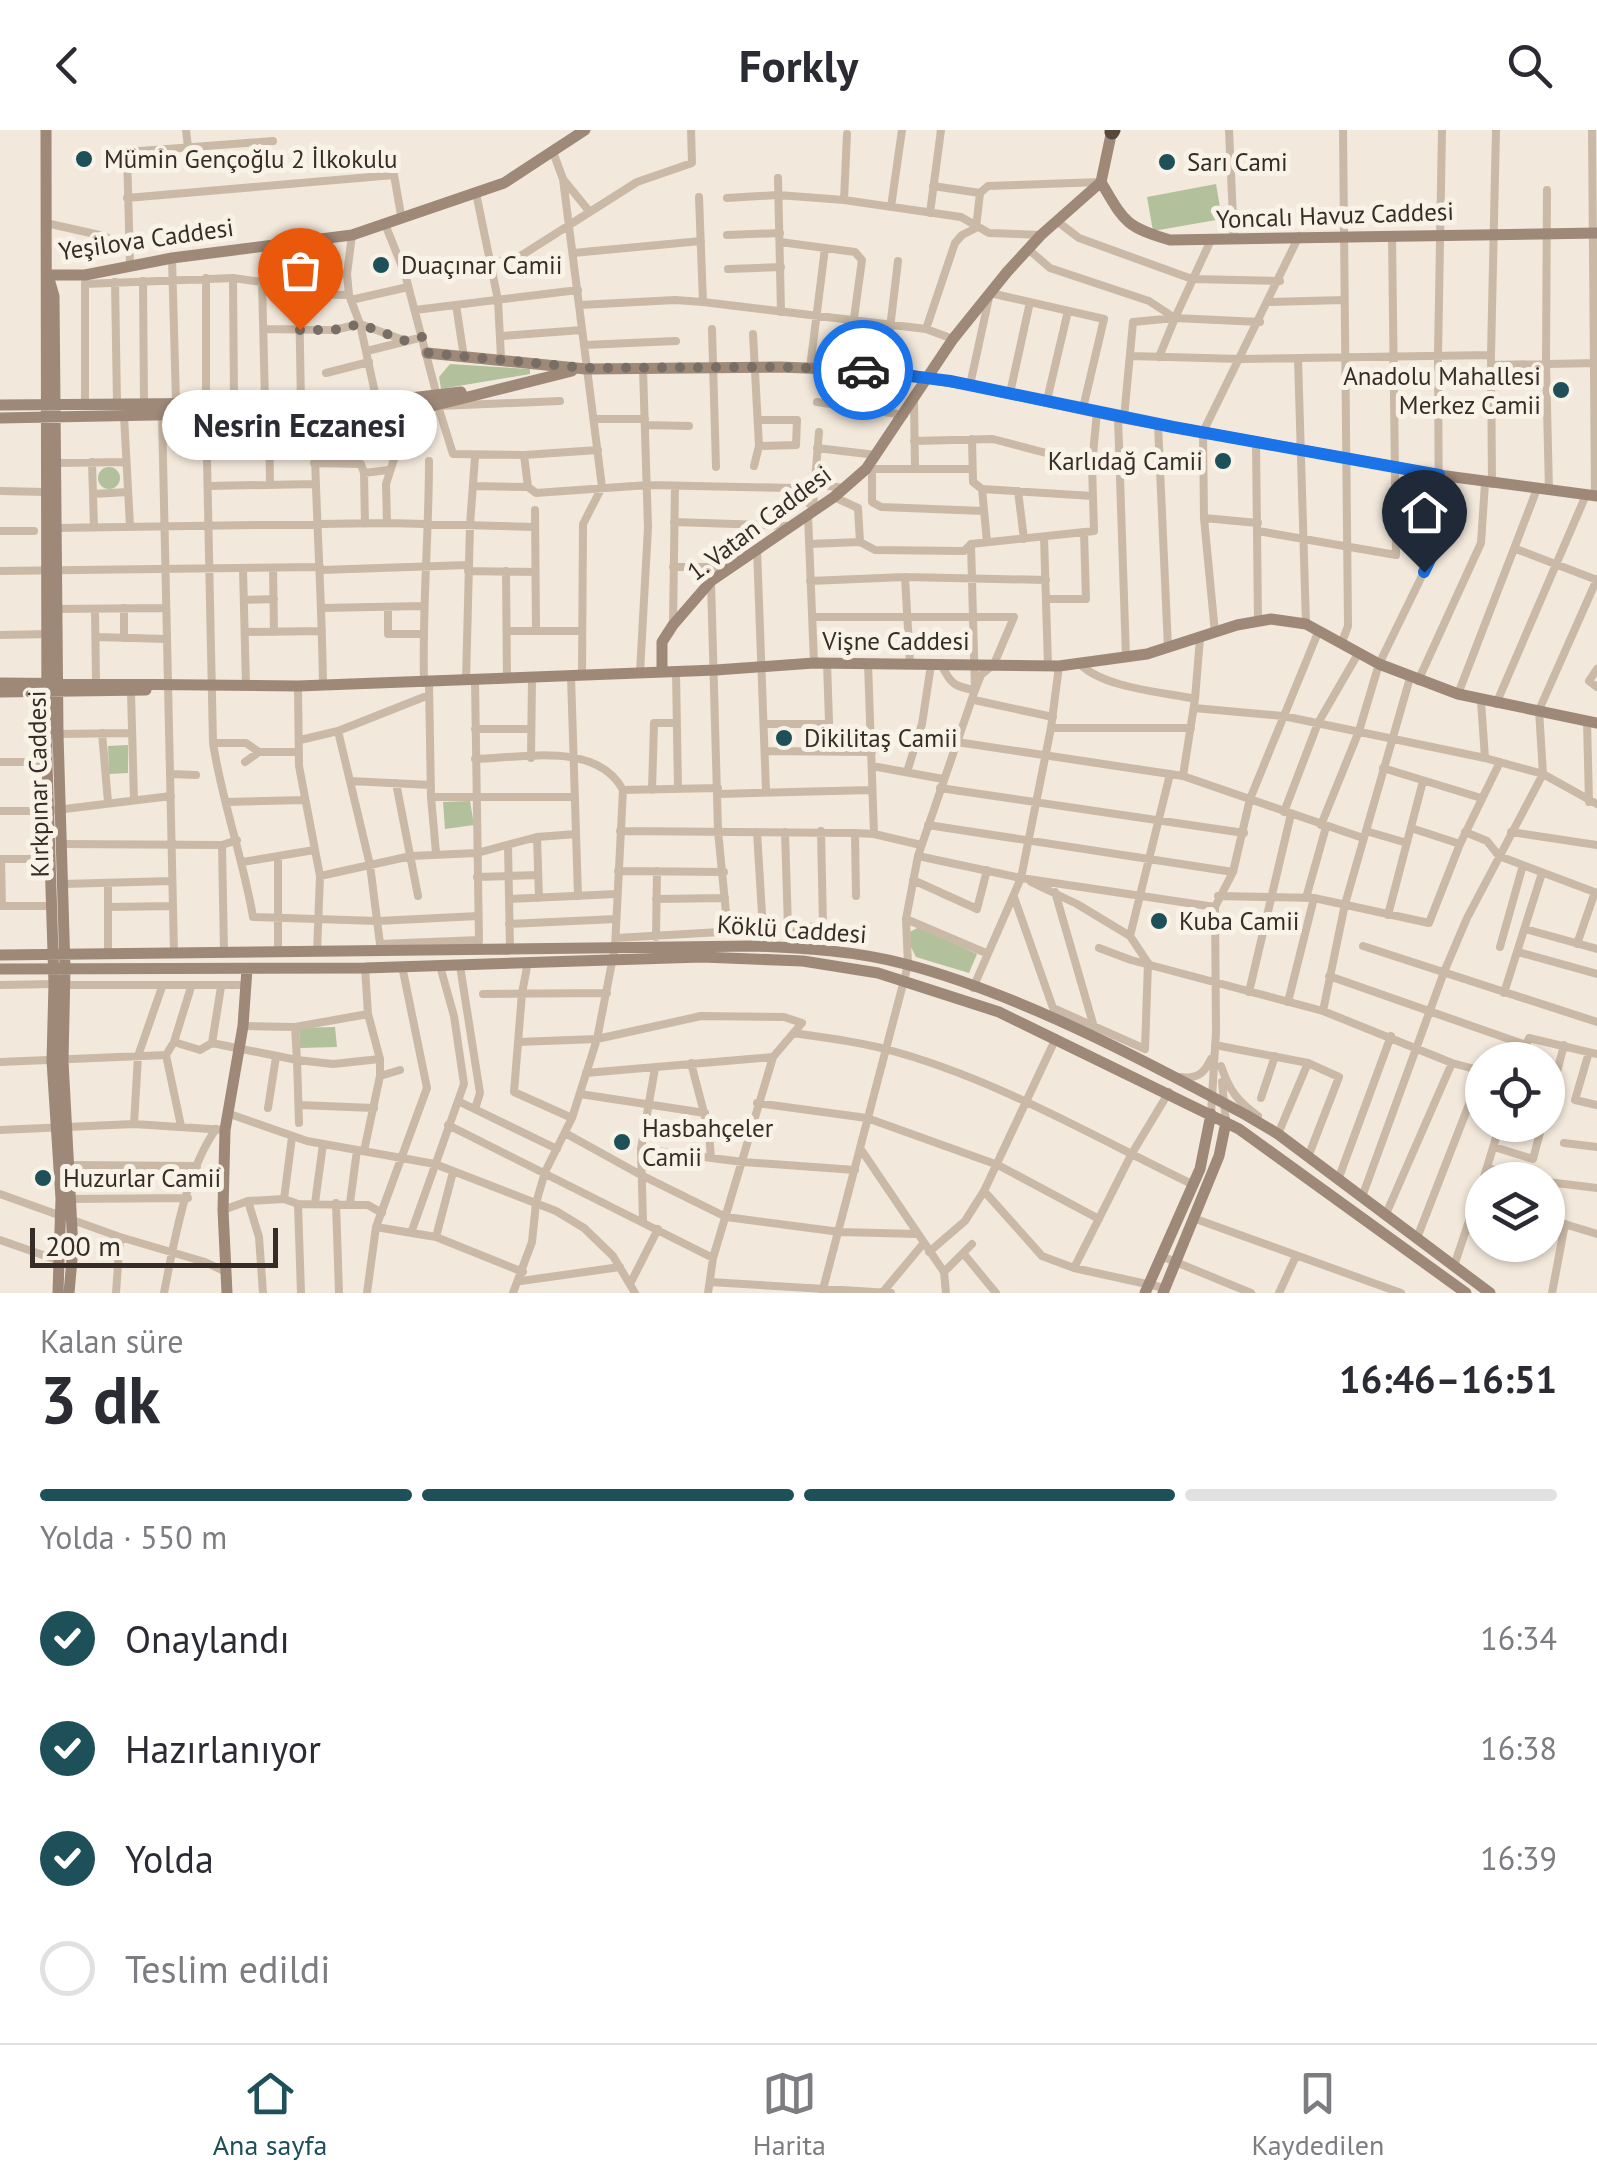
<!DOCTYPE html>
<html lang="tr">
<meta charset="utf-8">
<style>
body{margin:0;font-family:"PT Sans",sans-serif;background:#f7f7f7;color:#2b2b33;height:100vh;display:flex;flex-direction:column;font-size:38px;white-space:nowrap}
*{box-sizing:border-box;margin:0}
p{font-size:32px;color:#7c7c81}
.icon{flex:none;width:55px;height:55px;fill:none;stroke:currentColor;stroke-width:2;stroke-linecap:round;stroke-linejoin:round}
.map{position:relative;height:1163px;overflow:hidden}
.side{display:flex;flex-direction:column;background:#fff;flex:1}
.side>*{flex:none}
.buttons{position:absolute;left:1465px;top:912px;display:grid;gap:20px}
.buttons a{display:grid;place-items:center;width:100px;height:100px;border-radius:50%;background:#fff;box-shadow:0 2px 8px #0004;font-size:50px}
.scale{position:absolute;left:30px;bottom:25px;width:248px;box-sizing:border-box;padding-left:10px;border:5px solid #362d27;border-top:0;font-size:28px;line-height:35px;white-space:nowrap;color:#362d27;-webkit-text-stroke:8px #f9f2e7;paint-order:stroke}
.pin{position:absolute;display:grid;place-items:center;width:85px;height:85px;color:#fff;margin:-102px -42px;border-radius:50% 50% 50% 0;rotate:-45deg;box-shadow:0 0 10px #0007}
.pin .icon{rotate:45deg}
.courier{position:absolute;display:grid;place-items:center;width:100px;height:100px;margin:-50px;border:8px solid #1a73e8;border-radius:50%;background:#fff;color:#222;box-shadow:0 2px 12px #0007}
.bubble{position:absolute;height:70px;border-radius:35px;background:#fff;box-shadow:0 2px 8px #0004;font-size:32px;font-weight:700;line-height:70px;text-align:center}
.head em{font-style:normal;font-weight:700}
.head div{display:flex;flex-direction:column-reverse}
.head{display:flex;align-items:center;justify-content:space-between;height:170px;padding:0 40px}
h1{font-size:65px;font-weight:700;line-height:75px}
.bar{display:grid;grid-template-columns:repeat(4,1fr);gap:15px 10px;align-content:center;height:120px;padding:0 40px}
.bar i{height:12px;border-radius:8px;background:#e1e1e2}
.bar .on{background:#1d5058}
.bar p{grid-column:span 4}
ol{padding:0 40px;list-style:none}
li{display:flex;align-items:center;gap:30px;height:110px}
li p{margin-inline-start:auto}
li .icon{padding:10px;border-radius:50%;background:#1d5058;color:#fff;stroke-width:4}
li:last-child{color:#7c7c81}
li i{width:55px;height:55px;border:5px solid #e1e1e2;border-radius:50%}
header{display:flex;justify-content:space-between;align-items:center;height:130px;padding:0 40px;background:#fff;font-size:45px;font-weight:700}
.tab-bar{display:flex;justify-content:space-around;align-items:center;height:140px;border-top:2px solid #e1e1e2;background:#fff;font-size:28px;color:#7c7c81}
.tab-bar a{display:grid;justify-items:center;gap:5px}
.tab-bar .on{color:#1d5058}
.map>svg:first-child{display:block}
</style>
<header><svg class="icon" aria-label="back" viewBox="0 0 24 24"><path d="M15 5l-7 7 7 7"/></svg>Forkly<svg class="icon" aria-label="search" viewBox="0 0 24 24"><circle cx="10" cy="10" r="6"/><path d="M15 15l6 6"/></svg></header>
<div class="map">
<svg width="1597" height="1163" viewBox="0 0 1597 1163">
<rect width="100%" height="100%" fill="#f2e8db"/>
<path fill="#b2c19b" d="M 1216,54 L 1222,89 L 1153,101 L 1147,67 Z
M 450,234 L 530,239 L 530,244 L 441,259 L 439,247 Z
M98 348a11 11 0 1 1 22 0a11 11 0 1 1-22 0Z
M 128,615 L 128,643 L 109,644 L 108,616 Z
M 470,671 L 474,695 L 445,699 L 443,672 Z
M 919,797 L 977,824 L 969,843 L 916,827 L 911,817 L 910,802 Z
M 335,897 L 337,917 L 300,918 L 299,898 Z"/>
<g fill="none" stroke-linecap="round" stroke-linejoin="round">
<path stroke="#cab9a6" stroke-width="8" d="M 186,0 L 188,17
M 1229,0 L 1234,110
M 1592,0 L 1595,365
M 553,22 L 563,49 L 589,81
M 778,48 L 781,182
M 563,49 L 602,357 L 583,394 L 582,546
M 933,56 L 980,63 L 988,56 L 1101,52
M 1547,60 L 1546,234 L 1549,361
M 476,63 L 498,170 L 501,228
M 699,67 L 703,172
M 127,68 L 394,45 L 401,85
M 727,68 L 778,65 L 844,70 L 961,87 L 989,103 L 1041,105
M 844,70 L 847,4
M 891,77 L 902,0
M 930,83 L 941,0
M 1058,92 L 1079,108 L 1192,149 L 1280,151
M 46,93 L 104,106 L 129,118
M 385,94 L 405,144 L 437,266
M 352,105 L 347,144 L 349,165 L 360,194 L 377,272
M 727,105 L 780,103
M 298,111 L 301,273
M 780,112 L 855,122 L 862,130 L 847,239
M 1028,119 L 1050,138 L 1149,171 L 1175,188
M 573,123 L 701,111
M 172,128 L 176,272
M 130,135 L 127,22 L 273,11
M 728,139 L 781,137
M 298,144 L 347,144
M 405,144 L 447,134 L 491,133 L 519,127 L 637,52 L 692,33 L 691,0
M 233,148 L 234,271
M 143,151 L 144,273
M 262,151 L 265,271
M 115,152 L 117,273
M 85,153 L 85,274
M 85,154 L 233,148 L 298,157
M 299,164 L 349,165
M 351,170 L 408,157
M 1270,172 L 1343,170
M 456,175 L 464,227
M 580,175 L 675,170 L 703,172 L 926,199 L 953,209
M 415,180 L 578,160
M 1175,188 L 1260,192
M 264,199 L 334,200 L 360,194 L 406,211
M 712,199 L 716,337
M 926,199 L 955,113 L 962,105 L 976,98 L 980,63
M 753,204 L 759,316 L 754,336
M 502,206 L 582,200
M 584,215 L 676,211
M 367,221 L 423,207
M 1130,226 L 1241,229 L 1491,225
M 1159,227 L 1175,188
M 1298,228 L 1306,494
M 1491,235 L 1597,233
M 810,238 L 825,118
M 885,241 L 898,131
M 326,243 L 369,232
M 970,255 L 990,163 L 1104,189 L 1083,278
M 1010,263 L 1030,172
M 914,270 L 915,338
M 1047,270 L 1068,181
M 560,271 L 438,276 L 453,324 L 524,325 L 598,320
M 206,272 L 206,148
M 817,272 L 904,285
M 314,281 C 315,373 322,464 323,556
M 206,283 L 213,613 C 222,672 243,728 253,787 L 378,791 L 478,786
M 269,283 L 270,355
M 380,283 L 395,326 L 386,354 L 387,393
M 162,284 L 174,823
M 124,286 L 130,396
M 1118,286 L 1126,528
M 1124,288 L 1133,192 L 1175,188 L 1210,112
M 594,289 L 645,289
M 758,290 L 797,290 L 796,315 L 759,316
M 1158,294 L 1168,518
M 645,295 L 689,296
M 972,309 L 973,352 L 982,359 L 987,412
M 914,311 L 993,309 L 1092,335
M 1256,312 L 1258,490
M 817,318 L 876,325
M 524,325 L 528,357 L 536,363 L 648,355 L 792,358 L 815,379
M 208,326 L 270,325
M 92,332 L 94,397
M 55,333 L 126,332
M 314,333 L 361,334 L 364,343 L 388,340
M 870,339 L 972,339
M 872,339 L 872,372 L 881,377 L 984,381
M 364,343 L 365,394
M 814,354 L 844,358
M 1492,354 L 1491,225 L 1496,0
M 208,356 L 314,354
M 473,356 L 528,357
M 982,359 L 1093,366
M 0,361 L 45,362
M 1018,361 L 1024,409
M 93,364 L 128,362
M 834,367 L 858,378 L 860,412
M 813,376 L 819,302
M 535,380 L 536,501
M 808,385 L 814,533
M 1204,388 L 1258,393
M 674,392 L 790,396
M 55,398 L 387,393 L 535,397
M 0,401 L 34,401
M 1258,401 L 1396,425 L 1392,105
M 1044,407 L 1048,536
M 809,414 L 860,412 L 875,420 L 964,421 L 971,414 L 1094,401 L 1092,335 L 1097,282
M 757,419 L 766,661
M 1516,419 L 1597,450
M 673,437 L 731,437
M 273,438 L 274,502
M 243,439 L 246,556
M 321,440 L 468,435
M 0,441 L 320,437
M 468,441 L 535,442
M 506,441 L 507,549
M 905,447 L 910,534
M 711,451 L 718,701 L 728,803
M 810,451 L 905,447 L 1046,450
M 1046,469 L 1086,469 L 1084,402
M 244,470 L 274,469
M 388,477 L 388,504 L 423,504
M 124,478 L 124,508
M 322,478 L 422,476
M 53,479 L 165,478
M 95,479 L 96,552
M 812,487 L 1014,487 L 994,534 L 981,545 L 975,560 L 918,726 L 906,789 L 908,835 L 822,1163
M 673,495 L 675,356
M 507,501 L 582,501
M 245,502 L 322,501
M 1215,503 L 1204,388 L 1203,302 L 1299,106
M 0,505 L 49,504
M 96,507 L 167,509
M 1342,512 L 1348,496 L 1343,0
M 827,533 L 830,621
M 868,533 L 874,704
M 941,534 C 950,553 954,557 975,560 L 971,414
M 1081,535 C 1105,558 1162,562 1195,569
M 1597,539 L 1589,551 L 1597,557
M 676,542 L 678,659
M 640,543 L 648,397 L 643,239
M 571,546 L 578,766
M 475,550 L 479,811
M 466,551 L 470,395 L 475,327
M 1418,551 L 1481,413 L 1485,353
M 424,553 C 422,479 429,405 429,331
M 429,553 L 431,667 L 436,723
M 298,556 L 299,636 L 320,746 L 317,822
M 131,562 L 134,670
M 1458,564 L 1537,359
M 974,570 L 1053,587
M 1481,571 L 1485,628
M 1496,574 L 1586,365
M 1194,578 L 1283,586 L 1485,628 L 1543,644 L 1597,674
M 1587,591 L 1589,672
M 765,594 L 829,594
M 1051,598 L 1191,598
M 475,599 L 531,599
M 338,601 L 370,735 L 380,814 L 479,810
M 102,603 L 108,672
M 58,604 L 132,603
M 300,610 L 338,601 L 429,565
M 957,612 L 1183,646 L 1363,708
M 213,613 L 246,613 L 259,622 L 299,622
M 765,621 L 872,622
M 531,628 L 532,548
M 475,629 C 522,628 597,611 623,660 L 615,817 L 597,909 L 572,988 L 545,1042 L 536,1073 L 532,1112 L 513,1163
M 0,632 L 47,632
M 245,632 L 259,622
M 872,636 L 943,649
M 1383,638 L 1481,668
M 907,642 L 922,594 L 931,535
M 170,644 L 196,645
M 1183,646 L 1195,569 L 1200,508
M 350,651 L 431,655
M 396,653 L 418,766
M 940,658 L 1244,703
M 623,660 L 718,658
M 652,660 L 654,593 L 677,593
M 718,664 L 872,660
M 431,667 L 575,667
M 226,672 L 304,670
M 0,681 L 48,681 L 171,666
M 1284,682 L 1318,593 L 1359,522
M 928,695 L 1233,742
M 1321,695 L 1359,601 L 1379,534 L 1439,411 L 1438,225 L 1442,0
M 1411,698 L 1460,714
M 620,701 L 855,703 L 874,704 L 921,715
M 1366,701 L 1407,713
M 757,702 L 763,800
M 785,702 L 788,798
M 1465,702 L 1487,711 L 1499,726 L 1597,763
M 1511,702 L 1597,715
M 855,703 L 856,766
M 537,707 L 539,768
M 61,714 L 222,715 L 237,710
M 222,715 L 224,822
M 508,715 L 510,819
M 918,726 L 1021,748 L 1215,777
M 0,729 L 49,729
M 1,729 L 2,776
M 243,732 L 314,720
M 618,741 L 724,742
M 320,746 L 411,726 L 477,723 L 537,707 L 576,704
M 477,747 L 538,745
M 913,750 L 977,779 L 987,740
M 1031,752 L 1077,774 L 1130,806 L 1148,833
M 108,753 L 108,825
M 63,754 L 172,751
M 1055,762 L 1094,897
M 1218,766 L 1314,768 L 1429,793 L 1460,714 L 1500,632
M 1014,767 L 1053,878 L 1145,919 L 1148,833
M 1306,768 L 1326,697
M 509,769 L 616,764
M 656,769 L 725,768
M 0,776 L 51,776
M 108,777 L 173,776
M 1388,785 L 1423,651
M 906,789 L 986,823
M 509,794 L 616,789
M 1525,799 L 1597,819
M 1130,806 L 1170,644
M 656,807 L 657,741
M 616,808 L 823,796 L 821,701
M 1577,814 L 1595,762
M 1363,816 L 1597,892
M 1500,817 L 1523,735
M 1099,818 L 1131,830 L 1323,881 L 1452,933 L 1482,941
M 278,822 L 278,727
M 1518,822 L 1597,844
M 528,832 L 522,863 L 514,962 L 572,988
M 460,836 L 480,963 L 475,979
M 1329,846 L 1526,915
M 0,855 L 54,854
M 65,855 L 245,855
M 973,858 L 1021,748 L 1051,598 L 1059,536
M 1249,862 L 1291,684
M 1504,863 L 1542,743
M 483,864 L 607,863
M 1288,872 L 1314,768
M 1323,881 L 1345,774 L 1410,548
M 243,896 L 295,897 L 368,884
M 295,897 L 297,930 L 333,934 L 380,929
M 794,903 C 824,908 855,911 885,919 C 993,947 1094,1007 1194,1055
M 174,912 L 191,857
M 518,912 L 597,909 L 701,886 L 784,887 L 802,893 L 773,927 L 713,1128 L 708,1163
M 212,913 L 221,857
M 1215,915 L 1308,933 L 1339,947 L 1308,1027
M 1589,922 L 1575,970 L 1597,975
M 166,925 L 181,996
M 1520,930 L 1529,908 L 1597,924
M 0,932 L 166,925 L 174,912 L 200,920 L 212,913 L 297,930 L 299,993
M 691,933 L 709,1002 L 711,1028
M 1221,936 C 1229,960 1238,972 1258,986
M 586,943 L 773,927
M 380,946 L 400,940
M 1180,947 C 1197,949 1204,944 1211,929
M 1222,952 L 1226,992
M 580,964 L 705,983
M 1261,968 L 1275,926
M 458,971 L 557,1019
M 757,973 L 867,988 L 998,1035 L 1099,1089
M 299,975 L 374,978
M 1548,976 L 1564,915
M 268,978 L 276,927
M 227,983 L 307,1011 L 435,1034 L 556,1081 L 584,1098 L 613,1126 L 635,1163
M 1211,984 L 1216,902 L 1215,777 L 1233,742 L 1250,669 L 1319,500
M 134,994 L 138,926 L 162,857
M 448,995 L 713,1128
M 0,1000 L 134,994 L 225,1000
M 1276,1002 L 1278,1004 L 1308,933
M 565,1003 L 641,1045 L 726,1087 L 840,1102 L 917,1104
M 1564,1013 L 1597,1017
M 1494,1017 L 1533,1029 L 1542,995
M 860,1018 L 944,1142
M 641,1019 L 743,1032 L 855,1040
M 364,1021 L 380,946 L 380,929 L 368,884 L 365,838
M 70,1035 L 197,1036
M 1488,1038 L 1534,1050
M 1338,1050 L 1391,906
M 1483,1050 L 1500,995
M 1548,1052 L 1597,1058
M 984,1061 L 1042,1126 L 1074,1138 L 1165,1158
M 0,1064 L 120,1107 L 205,1132 L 224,1141
M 1362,1067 L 1444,842 L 1467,788 L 1543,644 L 1539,580 L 1597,449
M 67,1069 L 188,1068
M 284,1069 L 292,1007
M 248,1071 L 259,1107 L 263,1163
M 315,1073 L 323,1014
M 336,1073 L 339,1163
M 350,1073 L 357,1020
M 298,1074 L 301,1163
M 223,1080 L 248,1071 L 284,1069 L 298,1074 L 368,1075 L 382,1083
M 1386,1084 L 1452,933
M 1193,1088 L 1401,1163
M 1548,1089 L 1597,1104
M 643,1091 L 641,1019 L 655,938
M 376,1097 L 436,1107 L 523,1142
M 411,1103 L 464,954 L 454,886 L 440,836
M 436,1107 L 453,1042
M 1417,1108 L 1482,941
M 0,1110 L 60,1131
M 929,1122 L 965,1091 L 984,1061 L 1056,908
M 963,1123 L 996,1163
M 1161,1126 L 1251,1163
M 1454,1136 L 1482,1052
M 1074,1138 L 1131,1025 L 1169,962
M 521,1151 L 620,1137
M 710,1152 L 891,1163
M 630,1154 L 658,1099
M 116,1163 L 120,1107
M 164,1163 C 174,1112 186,1041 216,999
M 367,1163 L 376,1097 L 427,958 L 402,836
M 882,1163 L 923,1114
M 946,1163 L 944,1142 L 972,1114
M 1279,1163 L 1296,1126
M 1552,1163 L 1565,1094"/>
<path stroke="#9e8878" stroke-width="11" d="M 46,0 L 47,632 L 54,854 L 52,931 L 61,1069 L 58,1163
M 1101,52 C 1124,91 1125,97 1170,110 L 1597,103
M 48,145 L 85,145 L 172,128 L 352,105 L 504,53 L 585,0
M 49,149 L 54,166 L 58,604 L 65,839 L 63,931 L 73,1118 L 69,1163
M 427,223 L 586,239 L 779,237 L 885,241 L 970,255 L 1124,288 L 1439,345 L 1597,366
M 0,275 L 377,272 L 461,262
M 0,288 L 416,280 L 572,241
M 662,542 L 662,512 L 673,495 L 711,451 L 834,367 L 866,339 L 953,209 L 1007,142 L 1041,105 L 1101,52 L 1112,0
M 0,553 L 298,556 L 716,540 L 814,533 L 1059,536 L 1147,524 L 1237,495 L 1271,489 L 1306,494 L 1379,534 L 1458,564 L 1597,593
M 0,562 L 146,560
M 0,825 L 754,816 C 805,818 856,821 905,834 C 1017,863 1144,930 1246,985 L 1278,1004 L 1490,1163
M 0,839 L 365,838 L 702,827 L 803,831 L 878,843 L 999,882 L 1239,999 L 1466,1163
M 227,1163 L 223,1080 L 225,1000 L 243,896 L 247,839
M 1145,1163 L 1200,1039 L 1211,984
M 1163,1163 L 1219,1026 L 1226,992"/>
<path stroke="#57483e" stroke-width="15" d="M 1112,2 L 1113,0"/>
</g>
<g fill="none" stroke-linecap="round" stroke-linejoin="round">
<path stroke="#786e66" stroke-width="10" stroke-dasharray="0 18" d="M 300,200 L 334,200 L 360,194 L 406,211 L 422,207 L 428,223 L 586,238 L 779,237 L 863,240"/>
<path stroke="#1a73e8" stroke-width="12" d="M 863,240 L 950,251 L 1173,297 L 1439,345 L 1439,411 L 1424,442"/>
</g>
<g fill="#1d5058" stroke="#f9f2e7" stroke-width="4">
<circle cx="84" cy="29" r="10"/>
<circle cx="1167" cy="32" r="10"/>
<circle cx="381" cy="135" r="10"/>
<circle cx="1561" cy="260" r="10"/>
<circle cx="1223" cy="331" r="10"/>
<circle cx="784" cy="608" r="10"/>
<circle cx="1159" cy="791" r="10"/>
<circle cx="622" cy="1012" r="10"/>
<circle cx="43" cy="1048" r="10"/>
</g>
<g text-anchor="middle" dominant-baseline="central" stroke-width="10" stroke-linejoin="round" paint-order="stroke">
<g font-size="25" fill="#362d27" stroke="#f9f2e7" text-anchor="start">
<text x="104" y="29">Mümin Gençoğlu 2 İlkokulu</text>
<text x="1187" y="32">Sarı Cami</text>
<text x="401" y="135">Duaçınar Camii</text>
<text x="1541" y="246" text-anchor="end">Anadolu Mahallesi<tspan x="1541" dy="29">Merkez Camii</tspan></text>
<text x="1203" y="331" text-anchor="end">Karlıdağ Camii</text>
<text x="804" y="608">Dikilitaş Camii</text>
<text x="1179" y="791">Kuba Camii</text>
<text x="642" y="998">Hasbahçeler<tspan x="642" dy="29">Camii</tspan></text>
<text x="63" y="1048">Huzurlar Camii</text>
</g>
<g font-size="25" fill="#362d27" stroke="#f9f2e7">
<text transform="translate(1335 85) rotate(-2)">Yoncalı Havuz Caddesi</text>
<text transform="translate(146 109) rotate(-8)">Yeşilova Caddesi</text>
<text transform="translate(759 393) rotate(-37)">1. Vatan Caddesi</text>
<text x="896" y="511">Vişne Caddesi</text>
<text transform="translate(38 654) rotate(-91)">Kırkpınar Caddesi</text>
<text transform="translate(792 799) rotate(4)">Köklü Caddesi</text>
</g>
</g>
</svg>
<div class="buttons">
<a><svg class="icon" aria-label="locate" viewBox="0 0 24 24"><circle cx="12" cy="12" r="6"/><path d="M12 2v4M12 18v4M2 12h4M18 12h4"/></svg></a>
<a><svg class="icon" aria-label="layers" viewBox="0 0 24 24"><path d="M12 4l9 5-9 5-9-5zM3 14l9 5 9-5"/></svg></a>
</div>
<div class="scale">200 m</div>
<div class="pin" style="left:300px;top:200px;background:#ea580c"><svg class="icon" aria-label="bag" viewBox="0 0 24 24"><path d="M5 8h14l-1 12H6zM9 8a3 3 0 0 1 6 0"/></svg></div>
<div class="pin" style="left:1424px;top:442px;background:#1f2937"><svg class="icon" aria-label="home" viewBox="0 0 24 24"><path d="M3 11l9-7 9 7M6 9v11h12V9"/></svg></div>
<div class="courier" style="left:863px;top:240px"><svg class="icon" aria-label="car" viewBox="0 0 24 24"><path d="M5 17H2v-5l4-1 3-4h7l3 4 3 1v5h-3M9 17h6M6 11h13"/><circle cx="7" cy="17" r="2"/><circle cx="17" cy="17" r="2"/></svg></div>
<div class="bubble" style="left:162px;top:260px;width:275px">Nesrin Eczanesi</div>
</div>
<section class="side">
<div class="head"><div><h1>3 dk</h1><p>Kalan süre</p></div><em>16:46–16:51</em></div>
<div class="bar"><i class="on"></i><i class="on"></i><i class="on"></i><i></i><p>Yolda · 550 m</p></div>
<ol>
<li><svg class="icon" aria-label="check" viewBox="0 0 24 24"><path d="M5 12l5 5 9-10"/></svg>Onaylandı<p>16:34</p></li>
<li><svg class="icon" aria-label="check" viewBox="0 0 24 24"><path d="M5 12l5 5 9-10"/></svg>Hazırlanıyor<p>16:38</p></li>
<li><svg class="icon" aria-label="check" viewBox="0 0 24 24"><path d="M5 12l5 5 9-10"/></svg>Yolda<p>16:39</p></li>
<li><i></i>Teslim edildi</li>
</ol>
</section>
<nav class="tab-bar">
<a class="on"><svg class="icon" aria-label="home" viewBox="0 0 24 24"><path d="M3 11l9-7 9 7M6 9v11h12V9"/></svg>Ana sayfa</a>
<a><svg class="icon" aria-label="map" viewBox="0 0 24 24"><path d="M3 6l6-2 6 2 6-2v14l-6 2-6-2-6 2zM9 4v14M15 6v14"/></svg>Harita</a>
<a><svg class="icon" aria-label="saved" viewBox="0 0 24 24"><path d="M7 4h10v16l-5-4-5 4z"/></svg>Kaydedilen</a>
</nav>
